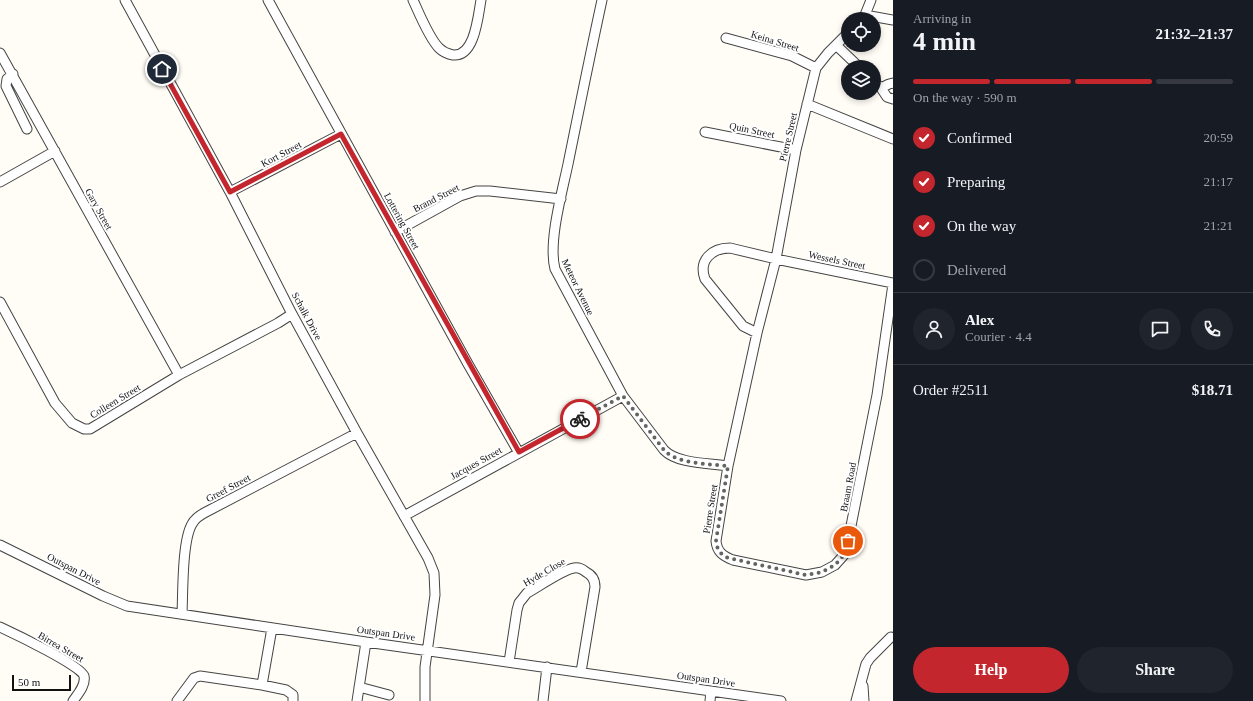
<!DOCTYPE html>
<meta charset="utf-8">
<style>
body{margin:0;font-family:"Times New Roman",serif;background:#20242c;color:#f1f3f6;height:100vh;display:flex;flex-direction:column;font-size:15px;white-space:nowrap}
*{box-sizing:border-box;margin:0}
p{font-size:13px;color:#9ea1a6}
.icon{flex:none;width:22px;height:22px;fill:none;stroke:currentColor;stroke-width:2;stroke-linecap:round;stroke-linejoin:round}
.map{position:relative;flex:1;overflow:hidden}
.drawer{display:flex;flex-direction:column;background:#171b24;width:360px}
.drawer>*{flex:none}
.controls{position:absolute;left:841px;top:12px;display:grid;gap:8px}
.controls a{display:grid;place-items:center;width:40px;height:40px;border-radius:50%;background:#171b24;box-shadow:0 2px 6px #0003;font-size:20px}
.scale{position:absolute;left:12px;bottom:10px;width:59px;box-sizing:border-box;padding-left:4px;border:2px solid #111;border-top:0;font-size:11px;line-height:14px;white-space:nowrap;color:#111;-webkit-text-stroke:3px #fff;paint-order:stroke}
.pin{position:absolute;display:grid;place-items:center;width:34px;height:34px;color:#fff;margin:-17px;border:2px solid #fff;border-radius:50%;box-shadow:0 1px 4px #0007}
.courier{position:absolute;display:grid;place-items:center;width:40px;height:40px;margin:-20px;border:3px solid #c4262e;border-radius:50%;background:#fff;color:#222;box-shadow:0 1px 5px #0007}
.headline em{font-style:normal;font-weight:600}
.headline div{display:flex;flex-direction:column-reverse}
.headline{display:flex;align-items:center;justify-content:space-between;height:68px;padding:0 20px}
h1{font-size:26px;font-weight:600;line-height:30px}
.bar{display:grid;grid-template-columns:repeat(4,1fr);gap:6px 4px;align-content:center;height:48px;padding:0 20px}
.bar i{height:5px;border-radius:3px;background:#363941}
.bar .selected{background:#c4262e}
.bar p{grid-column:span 4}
.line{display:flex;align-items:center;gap:10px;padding:0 20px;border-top:1px solid #363941}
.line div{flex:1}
.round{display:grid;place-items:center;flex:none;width:42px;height:42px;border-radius:21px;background:#20242c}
ol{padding:0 20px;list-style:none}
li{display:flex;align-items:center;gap:12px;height:44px}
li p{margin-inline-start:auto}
li .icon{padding:4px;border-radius:50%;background:#c4262e;color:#fff;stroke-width:4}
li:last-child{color:#9ea1a6}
li i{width:22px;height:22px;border:2px solid #363941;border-radius:50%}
.cta{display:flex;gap:8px;margin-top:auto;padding:8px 20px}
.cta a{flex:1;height:46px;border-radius:24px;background:#c4262e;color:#fff;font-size:16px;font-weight:600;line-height:46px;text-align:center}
.cta a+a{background:#20242c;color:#f1f3f6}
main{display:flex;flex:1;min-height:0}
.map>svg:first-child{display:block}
</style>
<main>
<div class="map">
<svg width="893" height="701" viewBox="0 0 893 701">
<rect width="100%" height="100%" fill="#fffdf5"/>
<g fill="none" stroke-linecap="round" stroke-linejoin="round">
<g stroke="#444" stroke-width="11">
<path id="minor" d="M 125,0 L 230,192 L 292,314 L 357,433 L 428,558 L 434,573 L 435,595 L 425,667 L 425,701
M 268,0 L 468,364 L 519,453
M 413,0 C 419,13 429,38 439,48 C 443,52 448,54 453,55 C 475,57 478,16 481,0
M 602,0 C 590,55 579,110 568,164 C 562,193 548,242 555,269 L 623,396 L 664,450 C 677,464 710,463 728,466
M 865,15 L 893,20
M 862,18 L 865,15 L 871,0
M 848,33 L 828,53 L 816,68 L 796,150 L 776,259 L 757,333 L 728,466 L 716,541 C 717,552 723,556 733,560 L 806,575 L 822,572 L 835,565 L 844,555 L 848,541 L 877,395 L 893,284
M 726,38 L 792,56 L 816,68
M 836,45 L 859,67
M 0,53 L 179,375
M 13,74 L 7,79 L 6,86 L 27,129
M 874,82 L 881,88 L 887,97 L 893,99
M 881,88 L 889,84 L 893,83
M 807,104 L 893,139
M 705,132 L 796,150
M 0,182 L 55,151
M 230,192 L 341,134
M 395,232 L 460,196 L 476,191 L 490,191 L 561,199
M 0,302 L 55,403 L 72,423 L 84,429 L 90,429 L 179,375 L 278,323 L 292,314
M 757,333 L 743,326 L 705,279 C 698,260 712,248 730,248 L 776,259 L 893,283
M 404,516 L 623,396
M 0,545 L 103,596 L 127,606 L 366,642 L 781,701
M 182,614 C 183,592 182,541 192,524 C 195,518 200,515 206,512 L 357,433
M 0,627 C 13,633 82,666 84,676 C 86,685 78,694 73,701
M 509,662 L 517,610 L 519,603 L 527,593 C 538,587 564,569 574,568 C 579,567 582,569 586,572 C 592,575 595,580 595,587 L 581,672
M 262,685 L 272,628
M 863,686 L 864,701
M 359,687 L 389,695
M 177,701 L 194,678 L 200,676 L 262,685 L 286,690 L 293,695 L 293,701
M 357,701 L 366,642
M 543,701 L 547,667
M 710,701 L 711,691
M 856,701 L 866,664 L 870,658 L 891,637"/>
</g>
<use href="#minor" stroke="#fff" stroke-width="9"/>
</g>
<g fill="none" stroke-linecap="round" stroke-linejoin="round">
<path stroke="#646461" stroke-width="4" stroke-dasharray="0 7.2" d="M 580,419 L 623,396 L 664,450 C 676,464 710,464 728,466 L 716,541 C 717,550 721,555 728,558 L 806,575 L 822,572 L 835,565 L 844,555 L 848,541"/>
<path stroke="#c4262e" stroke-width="5" d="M 162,69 L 230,192 L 341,134 L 519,452 L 580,419"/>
</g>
<g text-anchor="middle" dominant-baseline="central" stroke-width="4" stroke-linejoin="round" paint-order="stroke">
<g font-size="10" fill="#111" stroke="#fff">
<text transform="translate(775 41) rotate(17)">Keina Street</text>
<text transform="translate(752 130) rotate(12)">Quin Street</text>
<text transform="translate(788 137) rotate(-77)">Pierre Street</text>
<text transform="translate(281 154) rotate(-28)">Kort Street</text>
<text transform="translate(436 198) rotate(-27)">Brand Street</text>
<text transform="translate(99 209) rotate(61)">Gary Street</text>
<text transform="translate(402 221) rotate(61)">Lottering Street</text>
<text transform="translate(837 260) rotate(12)">Wessels Street</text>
<text transform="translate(578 287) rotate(64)">Meteor Avenue</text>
<text transform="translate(307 316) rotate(62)">Schalk Drive</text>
<text transform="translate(115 401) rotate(-31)">Colleen Street</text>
<text transform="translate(476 463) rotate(-29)">Jacques Street</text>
<text transform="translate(848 487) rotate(-79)">Braam Road</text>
<text transform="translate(228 488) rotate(-28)">Greef Street</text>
<text transform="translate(710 509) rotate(-81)">Pierre Street</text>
<text transform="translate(74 569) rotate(27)">Outspan Drive</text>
<text transform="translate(544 572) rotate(-30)">Hyde Close</text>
<text transform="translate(386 633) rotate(8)">Outspan Drive</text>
<text transform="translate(61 647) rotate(30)">Birrea Street</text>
<text transform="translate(706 679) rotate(8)">Outspan Drive</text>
</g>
</g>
</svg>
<div class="controls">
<a><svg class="icon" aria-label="locate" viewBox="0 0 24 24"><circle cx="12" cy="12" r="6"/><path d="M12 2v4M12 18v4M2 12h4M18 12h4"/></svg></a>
<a><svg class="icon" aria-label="layers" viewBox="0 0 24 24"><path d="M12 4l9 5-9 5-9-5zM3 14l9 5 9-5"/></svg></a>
</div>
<div class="scale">50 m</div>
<div class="pin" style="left:848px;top:541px;background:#ea580c"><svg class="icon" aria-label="bag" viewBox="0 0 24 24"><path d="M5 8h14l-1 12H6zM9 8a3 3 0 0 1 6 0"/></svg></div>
<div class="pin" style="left:162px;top:69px;background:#1f2937"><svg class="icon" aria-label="home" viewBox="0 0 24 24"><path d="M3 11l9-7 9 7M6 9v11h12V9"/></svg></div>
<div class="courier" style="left:580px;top:419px"><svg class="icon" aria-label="bike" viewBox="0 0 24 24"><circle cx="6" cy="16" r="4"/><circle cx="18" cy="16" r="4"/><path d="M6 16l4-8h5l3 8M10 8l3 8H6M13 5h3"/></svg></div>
</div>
<section class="drawer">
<div class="headline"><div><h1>4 min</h1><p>Arriving in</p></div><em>21:32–21:37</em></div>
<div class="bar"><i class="selected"></i><i class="selected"></i><i class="selected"></i><i></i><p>On the way · 590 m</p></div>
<ol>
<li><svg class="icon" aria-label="check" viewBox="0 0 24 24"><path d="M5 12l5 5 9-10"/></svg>Confirmed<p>20:59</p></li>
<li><svg class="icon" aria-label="check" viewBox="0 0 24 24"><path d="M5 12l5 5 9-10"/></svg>Preparing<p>21:17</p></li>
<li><svg class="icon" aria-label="check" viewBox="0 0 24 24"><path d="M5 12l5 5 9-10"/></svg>On the way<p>21:21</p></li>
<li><i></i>Delivered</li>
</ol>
<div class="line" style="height:72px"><a class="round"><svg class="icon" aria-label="person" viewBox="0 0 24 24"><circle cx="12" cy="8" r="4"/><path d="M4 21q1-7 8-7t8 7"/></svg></a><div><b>Alex</b><p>Courier · 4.4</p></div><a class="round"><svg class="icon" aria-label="chat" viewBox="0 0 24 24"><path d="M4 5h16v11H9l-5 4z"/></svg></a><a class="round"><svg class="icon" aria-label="phone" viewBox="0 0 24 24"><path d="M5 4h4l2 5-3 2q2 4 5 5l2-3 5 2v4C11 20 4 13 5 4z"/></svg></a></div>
<div class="line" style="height:52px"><div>Order #2511</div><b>$18.71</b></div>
<div class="cta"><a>Help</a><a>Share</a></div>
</section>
</main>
